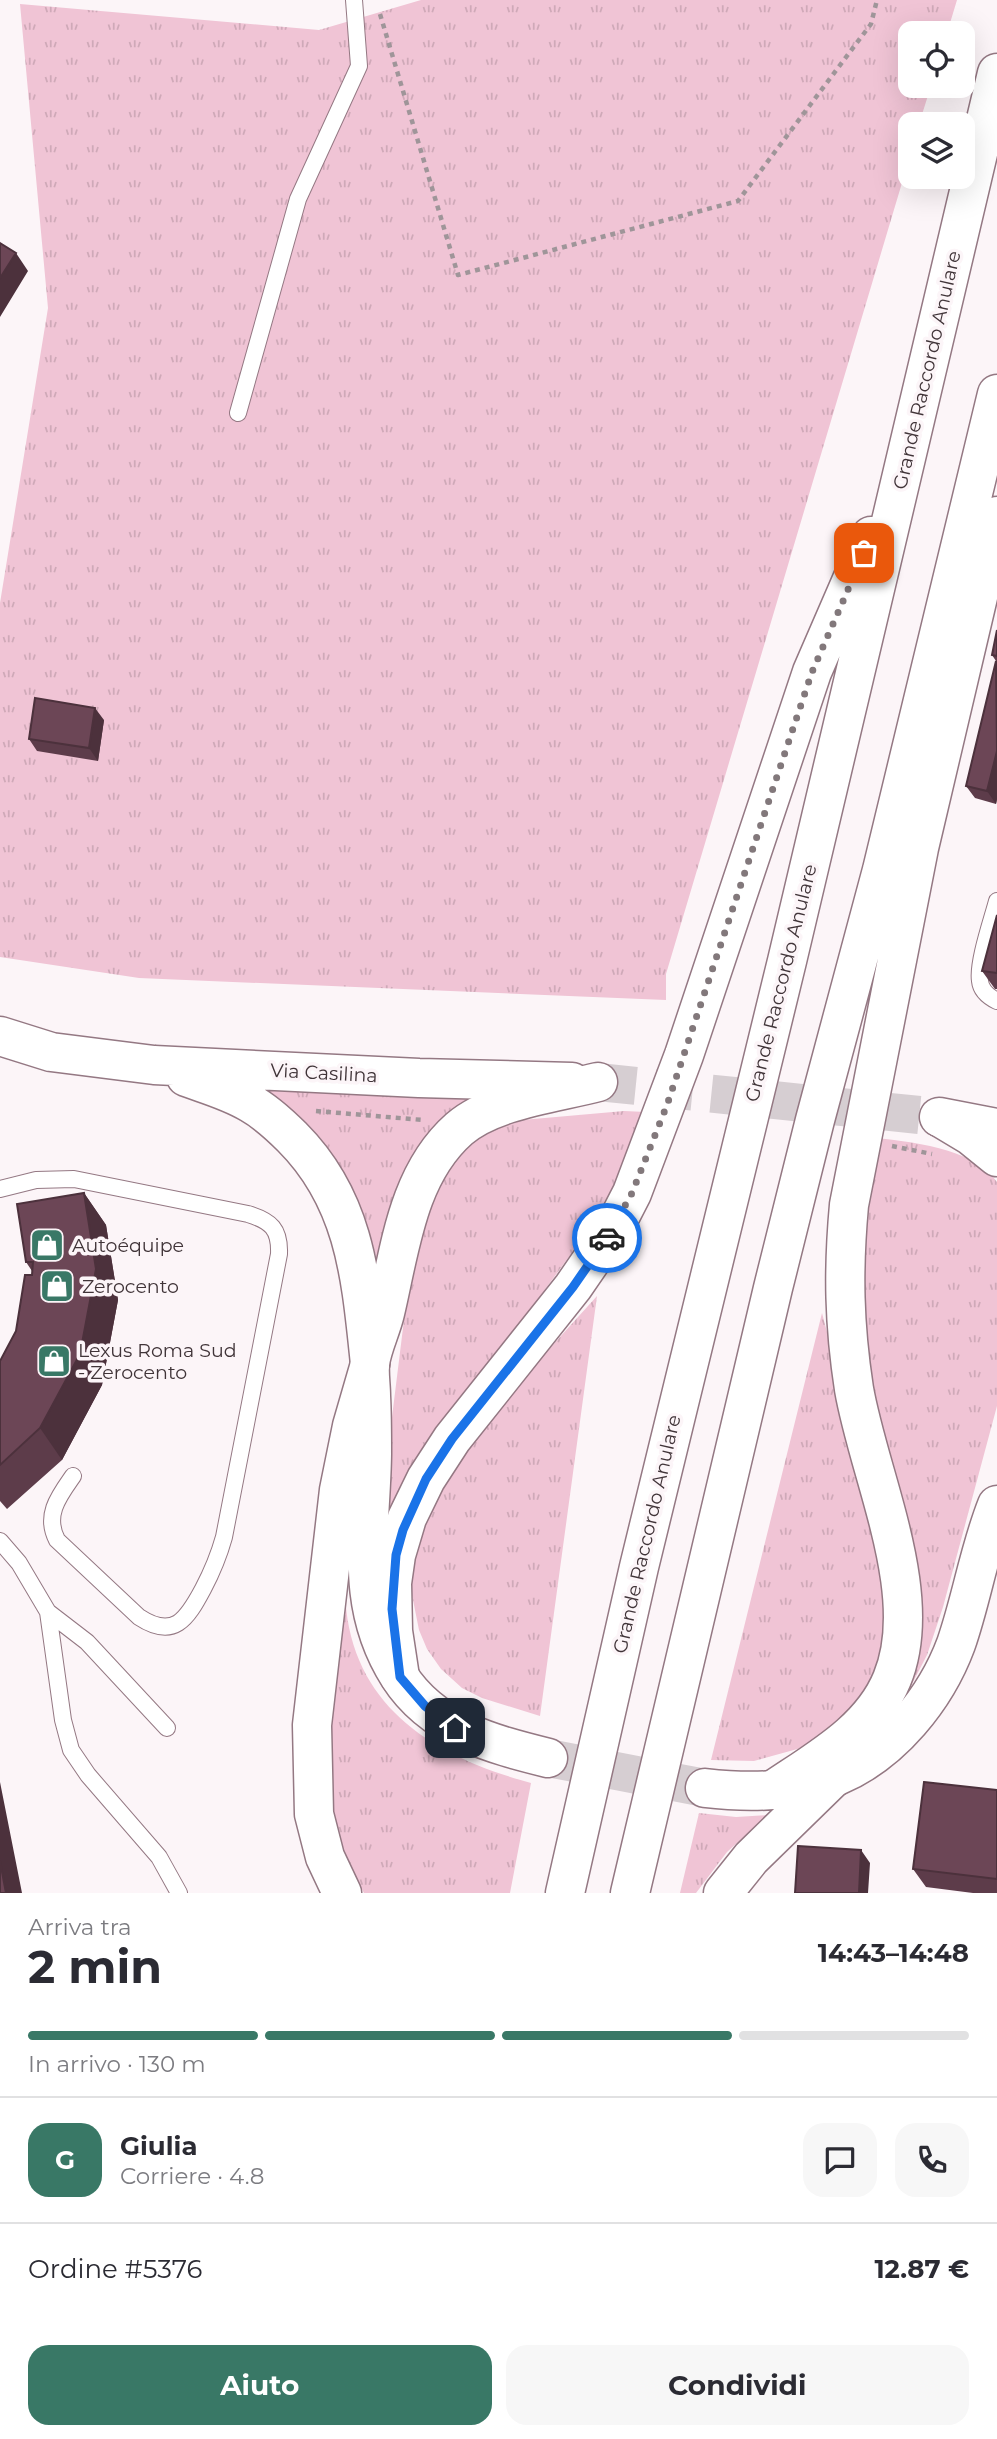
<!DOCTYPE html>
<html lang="it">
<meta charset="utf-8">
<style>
body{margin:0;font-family:Montserrat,sans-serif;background:#f7f7f7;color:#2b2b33;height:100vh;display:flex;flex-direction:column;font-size:26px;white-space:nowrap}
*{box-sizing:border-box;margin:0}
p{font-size:23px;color:#7c7c81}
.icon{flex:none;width:38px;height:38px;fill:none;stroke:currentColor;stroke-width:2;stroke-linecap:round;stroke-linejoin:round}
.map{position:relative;height:1893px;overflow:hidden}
.sheet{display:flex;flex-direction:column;background:#fff;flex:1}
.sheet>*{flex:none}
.buttons{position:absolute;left:898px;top:21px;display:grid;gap:14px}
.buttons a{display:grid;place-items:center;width:77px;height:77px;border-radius:14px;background:#fff;box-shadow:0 7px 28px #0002;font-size:35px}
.pin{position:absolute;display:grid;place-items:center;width:60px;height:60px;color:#fff;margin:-30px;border-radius:14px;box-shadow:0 4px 10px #0006}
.courier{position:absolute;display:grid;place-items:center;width:70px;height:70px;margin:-35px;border:5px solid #1a73e8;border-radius:50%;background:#fff;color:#222;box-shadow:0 2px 9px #0007}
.overview em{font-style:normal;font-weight:700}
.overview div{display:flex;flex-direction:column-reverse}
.overview{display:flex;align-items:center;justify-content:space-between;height:119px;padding:0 28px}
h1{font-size:46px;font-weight:700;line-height:52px}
.bar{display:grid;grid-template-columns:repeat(4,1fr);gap:10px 7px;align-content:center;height:84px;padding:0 28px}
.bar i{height:9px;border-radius:5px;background:#e1e1e2}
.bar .current{background:#397866}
.bar p{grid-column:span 4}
.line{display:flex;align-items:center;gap:18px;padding:0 28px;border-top:2px solid #e1e1e2}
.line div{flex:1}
.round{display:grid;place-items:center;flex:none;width:74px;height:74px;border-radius:21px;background:#f7f7f7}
.primary-button{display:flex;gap:14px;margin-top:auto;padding:14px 28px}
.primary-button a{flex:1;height:80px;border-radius:21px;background:#397866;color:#fff;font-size:28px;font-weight:700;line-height:80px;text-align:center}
.primary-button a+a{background:#f7f7f7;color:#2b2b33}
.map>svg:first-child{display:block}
</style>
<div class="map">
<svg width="997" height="1893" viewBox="0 0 997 1893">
<defs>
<pattern id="grass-tufts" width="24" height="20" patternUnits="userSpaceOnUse" patternTransform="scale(1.75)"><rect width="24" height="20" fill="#f0c4d5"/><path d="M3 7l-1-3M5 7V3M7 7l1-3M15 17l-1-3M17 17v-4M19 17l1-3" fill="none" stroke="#cfa9b8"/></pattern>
</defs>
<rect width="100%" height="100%" fill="#fcf5f8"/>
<path fill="url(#grass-tufts)" d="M 421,0 L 957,0 L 947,33 L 910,33 L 910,86 L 931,86 L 919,124 L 910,124 L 910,156 L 666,974 L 666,1000 L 139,978 L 0,957 L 0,603 L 48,308 L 20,4 L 319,30 Z
M 248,1082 L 484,1098 L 378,1263 C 363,1209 344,1157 302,1119 C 286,1104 267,1093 248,1082 Z
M 624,1111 L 646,1112 L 624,1171 L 571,1254 L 440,1433 L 376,1547 L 411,1263 L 421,1209 L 477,1130 L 522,1120 Z
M 870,1137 C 909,1142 973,1147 997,1182 L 997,1406 L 943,1607 L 927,1655 L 912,1684 L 886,1712 L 903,1686 L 859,1354 Z
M 597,1296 L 540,1716 L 482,1698 L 462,1688 L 441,1669 L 427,1649 L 419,1630 L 411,1590 L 409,1565 L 427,1506 L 503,1400 Z
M 822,1313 L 868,1489 L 891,1606 L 878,1682 L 826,1734 L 801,1748 L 754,1761 L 711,1760 Z
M 345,1591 C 348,1704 431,1756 531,1783 L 510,1893 L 364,1893 L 341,1852 L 324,1772 Z
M 699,1813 L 736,1817 L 768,1815 L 727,1852 L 696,1893 L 680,1893 Z"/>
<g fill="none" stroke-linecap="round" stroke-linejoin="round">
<path stroke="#d6ced2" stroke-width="38" stroke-dasharray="38 19" stroke-linecap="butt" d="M 598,1082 L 939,1117
M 548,1758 L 705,1788"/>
<g stroke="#947883" stroke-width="18">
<path id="service" d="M 238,413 L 298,199 L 359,66 L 354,0
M 997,901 C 992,920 977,963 980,981 C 981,991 989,997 997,1001
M 0,1189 L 36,1180 L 74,1179 L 248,1214 C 271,1221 280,1229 279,1254 L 224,1537 C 219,1555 212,1572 203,1589 C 187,1619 174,1640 139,1617 L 57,1540 C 44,1515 59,1496 73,1476
M 0,1541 L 19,1563 L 48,1612 L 63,1720 L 71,1750 L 88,1775 L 159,1857 L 179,1893
M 48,1612 L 87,1642 L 167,1728"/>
</g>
<g stroke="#947883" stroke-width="41">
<path id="secondary" d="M 0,1036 L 51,1052 L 154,1065 L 419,1078 L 572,1082
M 186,1077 C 208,1085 230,1091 250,1103 C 266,1112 279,1124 292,1137 C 356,1201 361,1279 370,1364
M 941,1118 L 971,1136 L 997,1157"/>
</g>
<g stroke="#947883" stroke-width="41">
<path id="primary" d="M 939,1117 L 997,1128
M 548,1758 C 492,1744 433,1729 399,1676 C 353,1604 371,1534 372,1454 C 372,1435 372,1415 371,1396 C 371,1386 369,1374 370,1364 C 372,1347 381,1330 385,1313 C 400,1250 407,1175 459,1129 C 492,1100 556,1093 598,1082
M 705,1788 C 748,1793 796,1793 837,1776 C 892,1753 936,1698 956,1644 C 972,1598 979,1550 997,1505"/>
</g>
<g stroke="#947883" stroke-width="41">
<path id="motorway" d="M 400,1677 L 393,1631 L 392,1583 L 396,1555 L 407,1518 L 426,1479 L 452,1439 L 573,1287 L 615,1226 L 632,1193 L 684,1055 L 812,672 L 871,536
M 773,1790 C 817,1760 871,1731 892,1679 C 927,1595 869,1476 854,1389 C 844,1324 843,1271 849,1205 L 919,848 L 997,516
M 342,1893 L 325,1857 L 314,1814 L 312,1725 L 339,1490 L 352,1426 L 370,1364
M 565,1893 L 639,1567 L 787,961 L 997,73
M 630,1893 L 773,1288 L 815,1120 L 882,870 L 997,394
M 723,1893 L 751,1858 L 835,1776"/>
</g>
<path stroke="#9f9599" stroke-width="4.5" stroke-dasharray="5 5" stroke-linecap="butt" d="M 380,14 L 458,275 L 738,201 L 871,24 L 877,0
M 316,1111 L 423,1120
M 892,1146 L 932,1154"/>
<use href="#service" stroke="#fff" stroke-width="16"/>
<use href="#secondary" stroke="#fff" stroke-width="38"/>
<use href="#primary" stroke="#fff" stroke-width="38"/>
<use href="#motorway" stroke="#fff" stroke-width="38"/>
</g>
<path fill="#5d3c4a" d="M 997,630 L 997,799 L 996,804 L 975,798 L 966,786 L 996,661 L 992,655 Z
M 104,720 L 98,761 L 37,751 L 29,739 Z
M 997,915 L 997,989 L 995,989 L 982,971 Z
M 84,1193 L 106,1225 L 118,1300 L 102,1385 L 62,1460 L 7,1509 L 0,1501 L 0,1361 L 16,1331 L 32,1275 L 32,1271 L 26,1262 Z
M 997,1790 L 997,1893 L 973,1893 L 926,1887 L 913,1869 Z"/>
<path fill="#4c313c" d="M 16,253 L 28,271 L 0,317 L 0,278 Z
M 95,708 L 104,720 L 98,761 L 89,748 Z
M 997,751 L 997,799 L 996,804 L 987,791 Z
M 84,1193 L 106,1225 L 118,1300 L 102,1385 L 62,1460 L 40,1428 Z
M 0,1782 L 22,1893 L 6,1893 L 0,1861 Z
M 861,1850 L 870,1863 L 868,1893 L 859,1893 Z"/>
<path fill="#6c4656" stroke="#4c313c" stroke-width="2" d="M 0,243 L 16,253 L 0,278 Z
M 997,630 L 997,656 L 992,655 Z
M 996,661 L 997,751 L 987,791 L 966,786 Z
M 35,698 L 95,708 L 89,748 L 29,739 Z
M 997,915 L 997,973 L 982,971 Z
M 84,1193 L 96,1269 L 80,1354 L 40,1428 L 0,1465 L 0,1361 L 16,1331 L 25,1275 L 32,1275 L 33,1262 L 26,1262 L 17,1204 Z
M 924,1782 L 997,1790 L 997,1879 L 913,1869 Z
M 798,1846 L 861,1850 L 859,1893 L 795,1893 Z
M 0,1861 L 6,1893 L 0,1893 Z"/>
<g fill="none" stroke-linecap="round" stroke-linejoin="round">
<path stroke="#82787b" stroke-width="7" stroke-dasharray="0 12.6" d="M 607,1238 L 632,1193 L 667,1105 L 812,672 L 864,553"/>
<path stroke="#1a73e8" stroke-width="9" d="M 455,1728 L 425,1706 L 400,1677 L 392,1609 L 396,1555 L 403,1530 L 426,1479 L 452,1439 L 573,1287 L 607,1238"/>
</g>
<defs>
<g id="shop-square" transform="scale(1.75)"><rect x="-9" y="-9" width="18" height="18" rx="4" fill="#397866" stroke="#fcf5f8"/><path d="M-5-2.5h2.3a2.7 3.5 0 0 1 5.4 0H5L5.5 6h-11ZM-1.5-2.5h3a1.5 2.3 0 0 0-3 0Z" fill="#fff"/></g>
</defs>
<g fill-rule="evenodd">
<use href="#shop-square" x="47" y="1245"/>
<use href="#shop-square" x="57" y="1286"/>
<use href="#shop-square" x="54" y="1361"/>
</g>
<g text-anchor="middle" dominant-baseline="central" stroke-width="7" stroke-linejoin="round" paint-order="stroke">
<g font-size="19" fill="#403438" stroke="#fcf5f8">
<text transform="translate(927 370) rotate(-77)">Grande Raccordo Anulare</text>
<text transform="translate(781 983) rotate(-76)">Grande Raccordo Anulare</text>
<text transform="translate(324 1073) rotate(3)">Via Casilina</text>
<text transform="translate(647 1534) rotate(-77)">Grande Raccordo Anulare</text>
</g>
<g font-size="19" fill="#403438" stroke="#fcf5f8" text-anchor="start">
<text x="72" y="1245">Autoéquipe</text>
<text x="82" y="1286">Zerocento</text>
<text x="78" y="1350">Lexus Roma Sud<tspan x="78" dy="22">- Zerocento</tspan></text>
</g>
</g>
</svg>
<div class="buttons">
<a><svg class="icon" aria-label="locate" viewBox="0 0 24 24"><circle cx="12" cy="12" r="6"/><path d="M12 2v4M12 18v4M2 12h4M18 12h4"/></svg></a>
<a><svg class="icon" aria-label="layers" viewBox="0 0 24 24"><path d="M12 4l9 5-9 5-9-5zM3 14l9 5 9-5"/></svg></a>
</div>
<div class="pin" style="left:864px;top:553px;background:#ea580c"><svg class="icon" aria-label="bag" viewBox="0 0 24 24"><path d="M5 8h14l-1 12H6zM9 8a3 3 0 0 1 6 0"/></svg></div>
<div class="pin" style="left:455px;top:1728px;background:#1f2937"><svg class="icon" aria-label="home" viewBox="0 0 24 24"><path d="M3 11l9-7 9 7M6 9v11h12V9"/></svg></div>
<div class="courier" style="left:607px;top:1238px"><svg class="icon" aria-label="car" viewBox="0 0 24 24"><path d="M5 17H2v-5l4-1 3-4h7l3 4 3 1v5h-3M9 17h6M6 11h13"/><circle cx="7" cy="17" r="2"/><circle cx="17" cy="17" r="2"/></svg></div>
</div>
<section class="sheet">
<div class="overview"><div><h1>2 min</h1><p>Arriva tra</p></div><em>14:43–14:48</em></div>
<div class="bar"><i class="current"></i><i class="current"></i><i class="current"></i><i></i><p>In arrivo · 130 m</p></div>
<div class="line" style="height:126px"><b class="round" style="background:#397866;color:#fff">G</b><div><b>Giulia</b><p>Corriere · 4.8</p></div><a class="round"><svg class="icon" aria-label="chat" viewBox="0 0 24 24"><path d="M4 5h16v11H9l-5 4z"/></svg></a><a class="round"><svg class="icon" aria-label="phone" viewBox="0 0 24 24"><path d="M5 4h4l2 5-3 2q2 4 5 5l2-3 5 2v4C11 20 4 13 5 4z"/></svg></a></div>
<div class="line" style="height:91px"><div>Ordine #5376</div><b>12.87 €</b></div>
<div class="primary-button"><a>Aiuto</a><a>Condividi</a></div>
</section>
